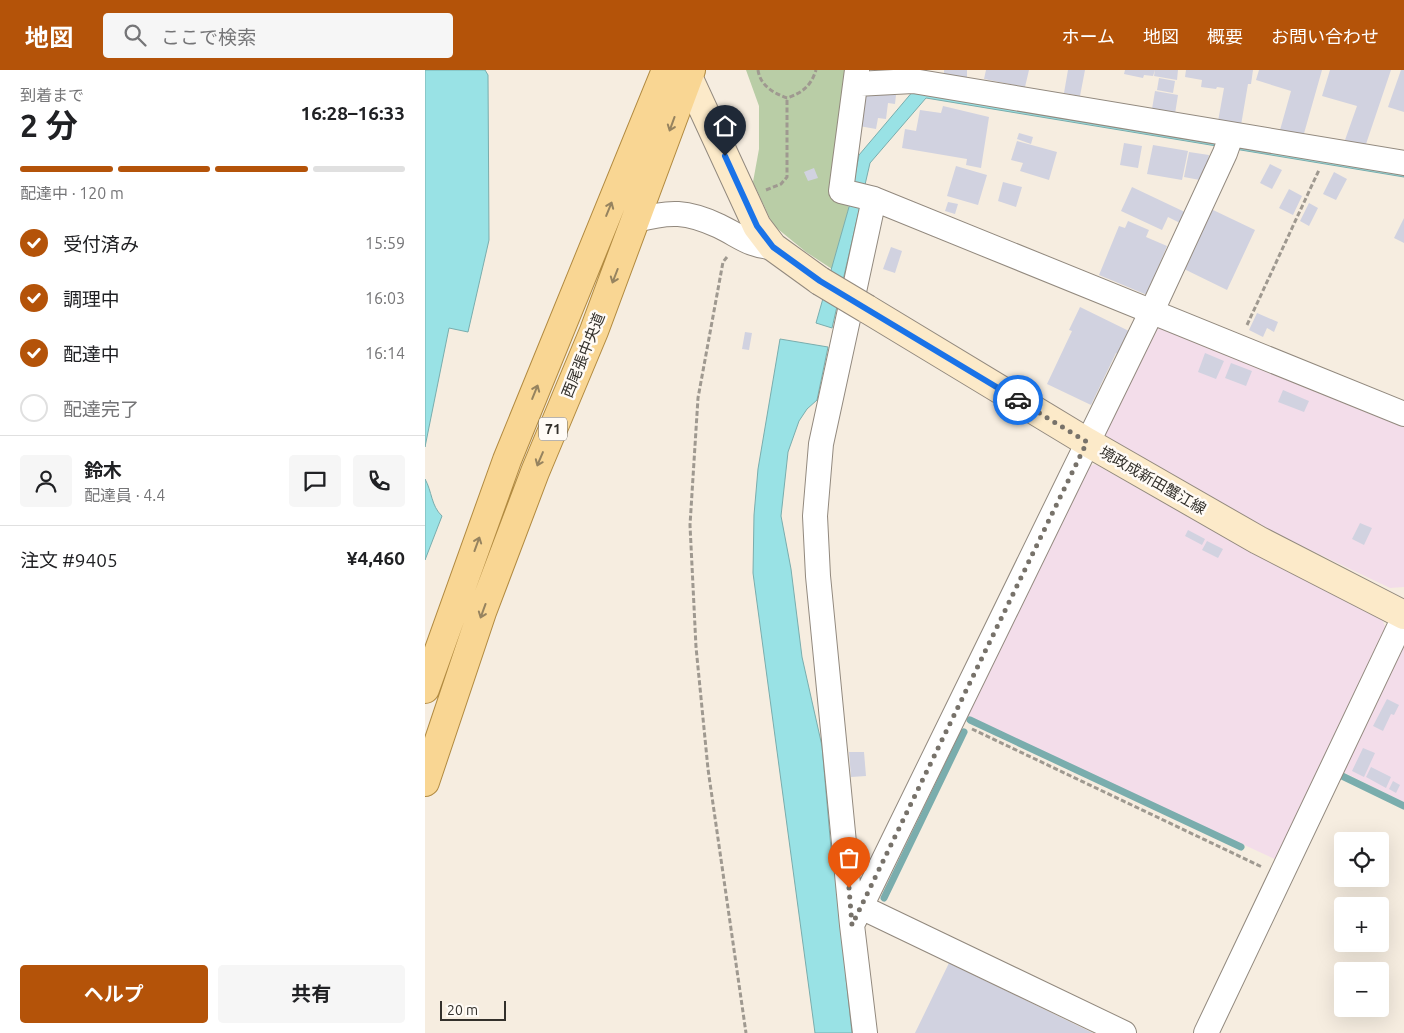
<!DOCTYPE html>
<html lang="ja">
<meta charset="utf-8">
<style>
body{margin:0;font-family:Ubuntu,"Noto Sans JP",sans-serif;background:#f6f6f6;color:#202124;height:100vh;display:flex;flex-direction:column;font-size:19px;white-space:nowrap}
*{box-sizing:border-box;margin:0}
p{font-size:16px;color:#757577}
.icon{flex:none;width:28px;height:28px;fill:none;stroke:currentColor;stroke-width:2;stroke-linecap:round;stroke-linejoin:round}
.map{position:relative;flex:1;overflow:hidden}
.panel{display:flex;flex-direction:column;background:#fff;width:425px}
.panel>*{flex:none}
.tools{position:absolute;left:909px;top:762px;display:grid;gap:10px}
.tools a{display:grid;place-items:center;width:55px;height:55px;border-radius:5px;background:#fff;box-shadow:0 5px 20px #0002;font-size:25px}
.scale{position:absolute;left:15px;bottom:12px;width:66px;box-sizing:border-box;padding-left:5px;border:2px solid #33302b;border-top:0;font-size:14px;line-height:18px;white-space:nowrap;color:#33302b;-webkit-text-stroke:4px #fffbf6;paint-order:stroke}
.pin{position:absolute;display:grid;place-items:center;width:42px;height:42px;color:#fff;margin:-51px -21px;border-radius:50% 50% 50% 0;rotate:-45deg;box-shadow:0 0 5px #0007}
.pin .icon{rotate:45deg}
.courier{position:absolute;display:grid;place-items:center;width:50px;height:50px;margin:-25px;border:4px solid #1a73e8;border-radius:50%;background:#fff;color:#222;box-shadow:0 1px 6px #0007}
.summary em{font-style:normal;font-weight:700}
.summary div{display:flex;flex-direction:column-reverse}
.summary{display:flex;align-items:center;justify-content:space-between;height:85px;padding:0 20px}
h1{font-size:32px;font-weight:700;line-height:38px}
.bar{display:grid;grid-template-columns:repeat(4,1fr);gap:8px 5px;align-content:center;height:60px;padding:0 20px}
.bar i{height:6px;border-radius:4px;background:#e0e0e0}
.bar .on{background:#b45309}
.bar p{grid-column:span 4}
.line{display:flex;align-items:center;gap:12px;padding:0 20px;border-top:1px solid #e0e0e0}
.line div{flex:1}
.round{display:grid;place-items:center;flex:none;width:52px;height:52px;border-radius:5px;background:#f6f6f6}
ol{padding:0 20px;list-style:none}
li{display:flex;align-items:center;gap:15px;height:55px}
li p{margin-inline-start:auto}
li .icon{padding:5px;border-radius:50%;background:#b45309;color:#fff;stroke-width:4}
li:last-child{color:#757577}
li i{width:28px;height:28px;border:2px solid #e0e0e0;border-radius:50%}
.primary-button{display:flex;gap:10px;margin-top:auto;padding:10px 20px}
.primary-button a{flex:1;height:58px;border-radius:5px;background:#b45309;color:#fff;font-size:20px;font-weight:700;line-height:58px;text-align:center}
.primary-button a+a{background:#f6f6f6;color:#202124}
header{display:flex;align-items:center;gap:30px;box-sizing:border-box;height:70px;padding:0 25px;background:#b45309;color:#fff}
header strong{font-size:24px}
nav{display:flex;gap:28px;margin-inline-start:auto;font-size:18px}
.search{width:350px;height:45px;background:#f6f6f6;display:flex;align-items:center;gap:12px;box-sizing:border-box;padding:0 18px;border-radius:5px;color:#757577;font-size:19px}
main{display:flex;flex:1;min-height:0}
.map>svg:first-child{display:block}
</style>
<header>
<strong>地図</strong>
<div class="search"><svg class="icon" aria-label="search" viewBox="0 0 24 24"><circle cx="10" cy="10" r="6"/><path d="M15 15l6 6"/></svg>ここで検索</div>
<nav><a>ホーム</a><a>地図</a><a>概要</a><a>お問い合わせ</a></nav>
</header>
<main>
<section class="panel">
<div class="summary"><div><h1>2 分</h1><p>到着まで</p></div><em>16:28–16:33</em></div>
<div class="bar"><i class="on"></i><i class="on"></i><i class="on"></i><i></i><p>配達中 · 120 m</p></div>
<ol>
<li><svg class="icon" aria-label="check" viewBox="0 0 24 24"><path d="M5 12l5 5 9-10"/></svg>受付済み<p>15:59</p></li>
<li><svg class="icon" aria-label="check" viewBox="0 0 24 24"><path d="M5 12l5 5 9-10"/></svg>調理中<p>16:03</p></li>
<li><svg class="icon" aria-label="check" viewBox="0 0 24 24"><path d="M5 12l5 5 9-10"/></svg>配達中<p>16:14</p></li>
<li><i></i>配達完了</li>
</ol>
<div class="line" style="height:90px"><a class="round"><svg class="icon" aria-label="person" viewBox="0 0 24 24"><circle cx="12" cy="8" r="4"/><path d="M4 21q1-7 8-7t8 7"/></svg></a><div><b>鈴木</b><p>配達員 · 4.4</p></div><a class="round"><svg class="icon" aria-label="chat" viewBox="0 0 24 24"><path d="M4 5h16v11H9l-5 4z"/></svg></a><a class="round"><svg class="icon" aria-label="phone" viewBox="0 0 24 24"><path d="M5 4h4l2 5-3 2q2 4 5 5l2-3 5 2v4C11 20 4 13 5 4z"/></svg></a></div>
<div class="line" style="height:65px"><div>注文 #9405</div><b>¥4,460</b></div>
<div class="primary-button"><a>ヘルプ</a><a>共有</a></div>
</section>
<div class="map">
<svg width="979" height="963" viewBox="0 0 979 963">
<rect width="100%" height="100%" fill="#f6ede0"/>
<path fill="#f3ddea" d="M 727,252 L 979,355 L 979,517 L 965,518 L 839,458 L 680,368 L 679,351 Z
M 670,394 L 821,479 L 955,544 L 962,561 L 854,791 L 540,646 L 662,397 Z
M 979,573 L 979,732 L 916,701 Z"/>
<path fill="#b9cda6" d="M 321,0 L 422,0 L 408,123 L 424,137 L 407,199 L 381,182 L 348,155 L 328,112 L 334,79 L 334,36 Z"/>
<path fill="#99e2e5" stroke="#7aadad" d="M 0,0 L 60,0 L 63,5 L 64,170 L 43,262 L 24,258 L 0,377 Z
M 489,20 L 979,101 L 979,107 L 501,28 L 445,93 L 407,258 L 391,253 L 424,137 L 434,85 Z
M 355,269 L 403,277 L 392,330 L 382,339 L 374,351 L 363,382 L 356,446 L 366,499 L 377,587 L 397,676 L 407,790 L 410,803 L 417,814 L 425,887 L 421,908 L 427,963 L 390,963 L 328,503 L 329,445 L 333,399 Z
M 0,409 C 7,421 6,436 17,446 L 0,490 Z"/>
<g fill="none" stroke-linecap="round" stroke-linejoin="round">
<path stroke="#7aadad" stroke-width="7" d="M 545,650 L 816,777
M 915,705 L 979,736
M 459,828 L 539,662"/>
</g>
<path fill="#d1d2e0" d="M 519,0 L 542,0 L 542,8 L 519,6 Z
M 561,0 L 604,0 L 600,17 L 559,9 Z
M 643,0 L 660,0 L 655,26 L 639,23 Z
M 700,0 L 730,0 L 728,6 L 719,5 L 718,8 L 699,4 Z
M 730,0 L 753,0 L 752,10 L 729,6 Z
M 761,0 L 828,0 L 826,14 L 823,14 L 815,61 L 792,57 L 799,18 L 792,17 L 791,19 L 776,17 L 777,10 L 760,7 Z
M 834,0 L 897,0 L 878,67 L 855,60 L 866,21 L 831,10 Z
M 905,0 L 966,0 L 940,77 L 920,70 L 932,36 L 897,26 Z
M 976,0 L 979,0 L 979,42 L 963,37 Z
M 734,8 L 750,11 L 748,23 L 732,20 Z
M 439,21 L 471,25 L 470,34 L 463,33 L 461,49 L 453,48 L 451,59 L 434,56 Z
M 730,21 L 753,25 L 749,50 L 726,45 Z
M 518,36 L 564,47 L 556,98 L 541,95 L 542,89 L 477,78 L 480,59 L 491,61 L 495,40 L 516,43 Z
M 594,63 L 608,67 L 606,74 L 592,69 Z
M 592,71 L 632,82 L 624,110 L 595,101 L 598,93 L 586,90 Z
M 699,73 L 717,76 L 713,98 L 695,95 Z
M 728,75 L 763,81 L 757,110 L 722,104 Z
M 764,82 L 784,85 L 780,111 L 759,107 Z
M 845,94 L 857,100 L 847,119 L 835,113 Z
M 531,96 L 562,105 L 553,135 L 522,126 Z
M 389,98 L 393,108 L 383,111 L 379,102 Z
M 909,102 L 922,109 L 911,130 L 898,124 Z
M 578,112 L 597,117 L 591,137 L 573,131 Z
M 707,117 L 764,144 L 759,155 L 743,147 L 737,160 L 696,141 Z
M 864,119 L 877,126 L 868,145 L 854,138 Z
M 523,132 L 533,134 L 530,144 L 520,141 Z
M 884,133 L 893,138 L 884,156 L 875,151 Z
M 786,139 L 830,160 L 802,220 L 757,198 Z
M 979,148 L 979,173 L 969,168 Z
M 703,151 L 724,160 L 721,167 L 742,176 L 722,225 L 674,205 L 694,156 L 700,158 Z
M 466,177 L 477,181 L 470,203 L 458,199 Z
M 655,237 L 706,262 L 695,285 L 691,283 L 666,335 L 622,314 L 647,261 L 644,260 Z
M 832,243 L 853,252 L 849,262 L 842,258 L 838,267 L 824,260 Z
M 320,262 L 327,263 L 324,280 L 317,279 Z
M 780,283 L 799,291 L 791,309 L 773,302 Z
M 806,293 L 827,301 L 821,316 L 800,308 Z
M 858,320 L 884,331 L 879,342 L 853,332 Z
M 935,453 L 947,458 L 939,475 L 927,469 Z
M 763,460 L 780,469 L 777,475 L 760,466 Z
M 782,471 L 798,479 L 793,488 L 777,480 Z
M 962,629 L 974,635 L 969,645 L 966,644 L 958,661 L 948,656 Z
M 938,678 L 950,683 L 939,707 L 927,701 Z
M 424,682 L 439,682 L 441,706 L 426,707 Z
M 946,697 L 966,707 L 961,718 L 941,707 Z
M 968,711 L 975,715 L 971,723 L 964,719 Z
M 524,893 L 668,963 L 490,963 Z"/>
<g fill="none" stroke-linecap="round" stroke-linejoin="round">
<g stroke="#92897e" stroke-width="26">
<path id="minor" d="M 432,0 L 416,121 L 449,129 L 979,344
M 431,14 L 488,11 L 979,93
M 211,150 C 245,141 262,141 294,156 C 315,166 324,176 348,177
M 436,837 L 699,963
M 427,855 L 726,243 L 800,83 L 806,66
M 440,963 L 427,855 L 393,506 L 390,446 L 396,374 L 449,129
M 781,963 L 979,547"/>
</g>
<g stroke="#92897e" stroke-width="30">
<path id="secondary" d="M 260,0 L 332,156 L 348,177 L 395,211
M 442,239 L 662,372 L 833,470 L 979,545"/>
</g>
<g stroke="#b18a40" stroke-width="30">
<path id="primary" d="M 0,619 L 82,390 L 241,0
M 0,712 L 57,542 L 110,402 L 169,261 L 266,0"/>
</g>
<path stroke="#9f9990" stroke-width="3" stroke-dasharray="5 2.5" stroke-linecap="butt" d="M 333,0 C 335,15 348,23 362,28 C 377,23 386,16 391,0
M 341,120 L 356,114 L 362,107 L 362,28
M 302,187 L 298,192 L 273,328 L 265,455 L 271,577 L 283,699 L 321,963
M 822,255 L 894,100
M 547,659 L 837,797"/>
<use href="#minor" stroke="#fff" stroke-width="24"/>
<use href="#secondary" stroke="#fceac9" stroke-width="28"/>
<use href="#primary" stroke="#f9d693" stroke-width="28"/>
<g stroke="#92897e" stroke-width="30" stroke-linecap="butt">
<path id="secondary-bridge" d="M 395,211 L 442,239"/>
</g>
<use href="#secondary-bridge" stroke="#fceac9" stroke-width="28"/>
</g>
<defs><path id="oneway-shaft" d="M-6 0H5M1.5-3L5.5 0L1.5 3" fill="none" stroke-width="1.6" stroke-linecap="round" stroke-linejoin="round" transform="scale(1.25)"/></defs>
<g stroke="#96835f">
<use href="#oneway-shaft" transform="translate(247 54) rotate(110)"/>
<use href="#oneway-shaft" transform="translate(184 139) rotate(-68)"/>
<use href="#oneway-shaft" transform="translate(190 206) rotate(111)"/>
<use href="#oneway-shaft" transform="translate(110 322) rotate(-68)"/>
<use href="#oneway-shaft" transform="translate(115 389) rotate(113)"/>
<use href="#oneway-shaft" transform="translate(52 474) rotate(-70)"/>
<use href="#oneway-shaft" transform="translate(58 541) rotate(110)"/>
</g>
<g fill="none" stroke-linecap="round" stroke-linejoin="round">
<path stroke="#77726a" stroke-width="5" stroke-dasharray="0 9" d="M 424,818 L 427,855 L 662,372 L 593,330"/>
<path stroke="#1a73e8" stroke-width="6" d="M 300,86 L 332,156 L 348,177 L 395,211 L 593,330"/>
</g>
<g text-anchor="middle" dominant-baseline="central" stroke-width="5" stroke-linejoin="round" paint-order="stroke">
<rect fill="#fffbf6" stroke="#706d68" stroke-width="1" x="114" y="347.5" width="28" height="23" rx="4"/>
<g font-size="14" font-weight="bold" fill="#33302b">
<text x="128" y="359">71</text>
</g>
<g font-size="15" fill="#33302b" stroke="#fffbf6">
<text transform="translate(158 285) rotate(-68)">西尾張中央道</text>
<text transform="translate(728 410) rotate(30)">境政成新田蟹江線</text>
</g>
</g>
</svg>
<div class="tools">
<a><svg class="icon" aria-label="locate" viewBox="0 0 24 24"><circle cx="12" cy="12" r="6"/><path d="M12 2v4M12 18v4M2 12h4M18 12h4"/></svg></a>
<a>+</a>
<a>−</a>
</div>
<div class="scale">20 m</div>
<div class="pin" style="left:424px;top:818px;background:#ea580c"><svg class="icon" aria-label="bag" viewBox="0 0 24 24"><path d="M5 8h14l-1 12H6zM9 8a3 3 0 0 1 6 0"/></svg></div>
<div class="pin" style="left:300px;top:86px;background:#1f2937"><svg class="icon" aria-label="home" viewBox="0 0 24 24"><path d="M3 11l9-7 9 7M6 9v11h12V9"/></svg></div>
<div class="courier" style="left:593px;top:330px"><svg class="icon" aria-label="car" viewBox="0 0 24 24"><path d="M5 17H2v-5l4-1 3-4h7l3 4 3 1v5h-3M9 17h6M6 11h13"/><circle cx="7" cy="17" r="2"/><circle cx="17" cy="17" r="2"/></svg></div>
</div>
</main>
